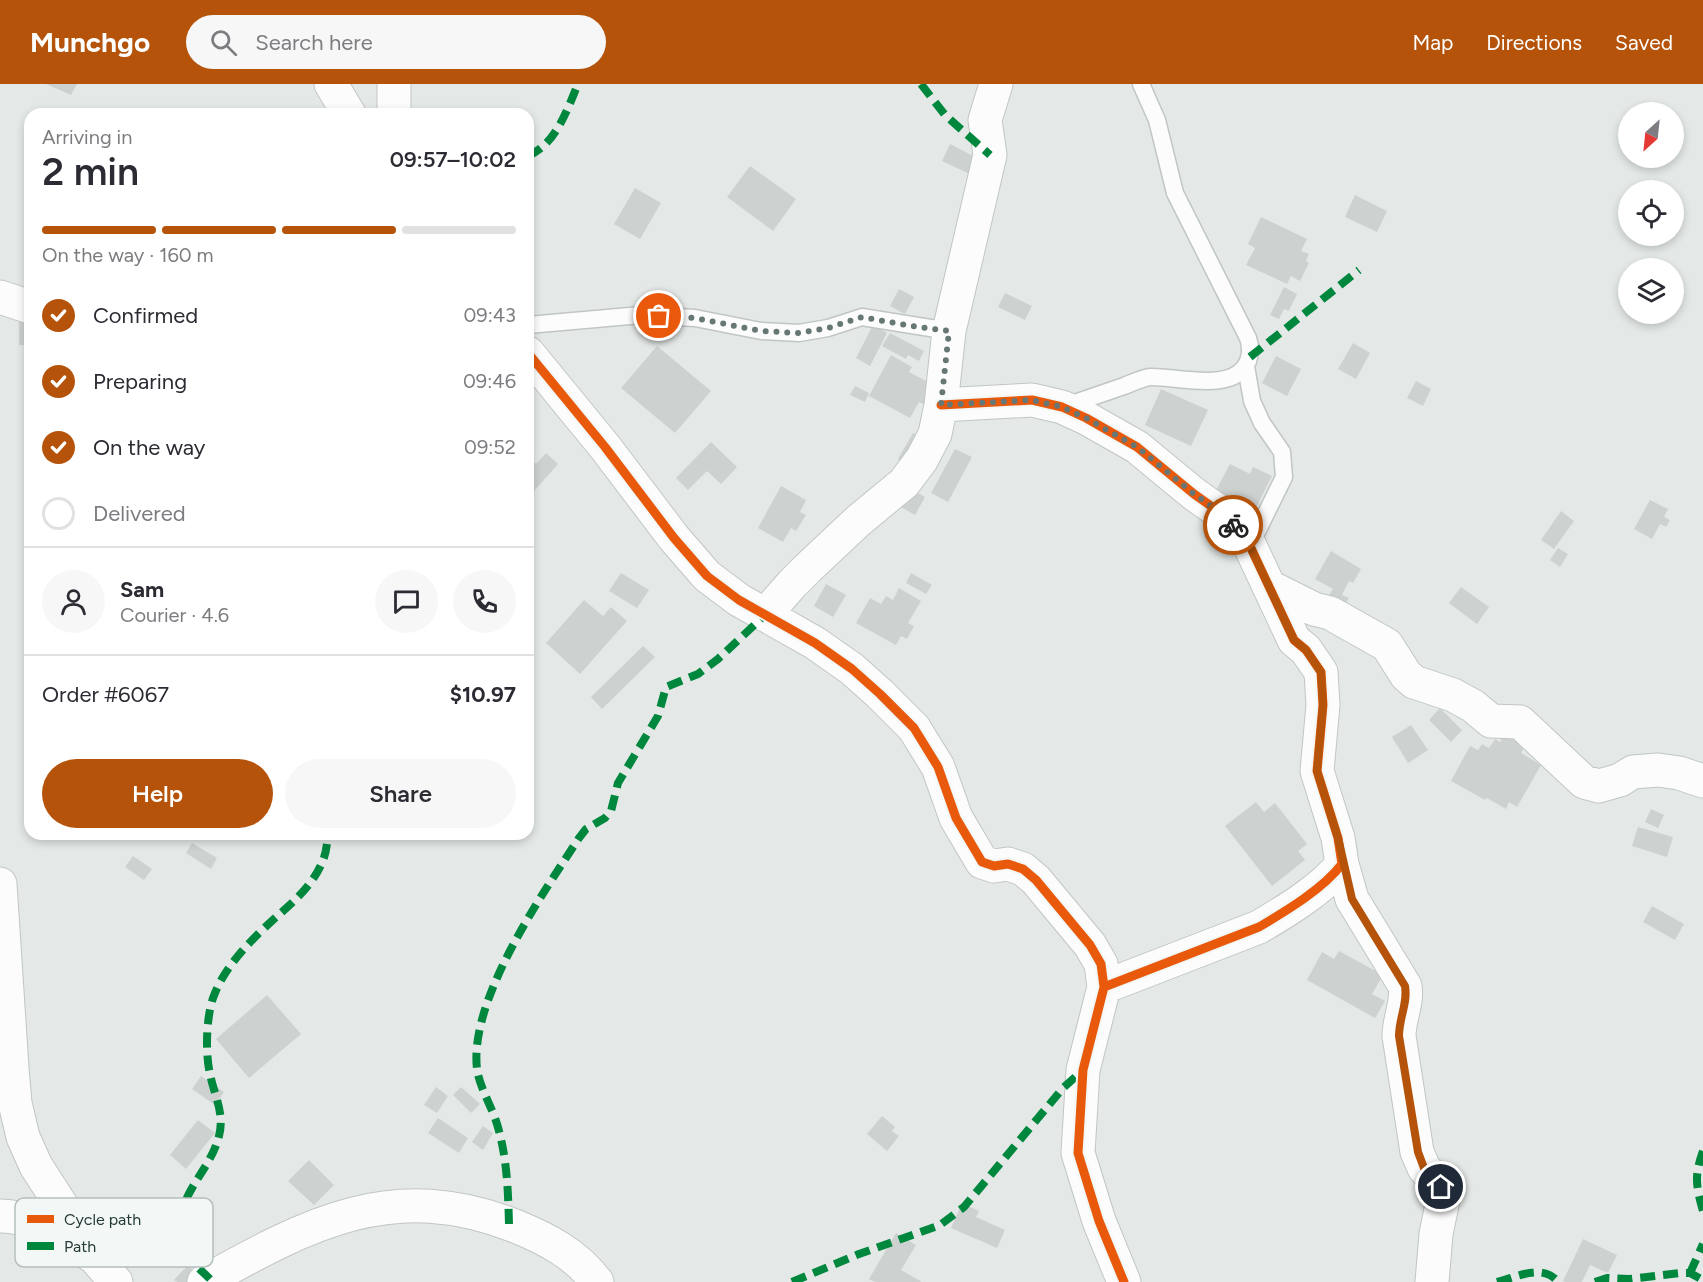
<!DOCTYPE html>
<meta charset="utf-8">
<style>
body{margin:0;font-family:Figtree,sans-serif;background:#f7f7f7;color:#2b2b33;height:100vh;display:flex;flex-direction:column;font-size:22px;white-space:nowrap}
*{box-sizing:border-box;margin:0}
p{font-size:20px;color:#7c7c81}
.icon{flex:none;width:33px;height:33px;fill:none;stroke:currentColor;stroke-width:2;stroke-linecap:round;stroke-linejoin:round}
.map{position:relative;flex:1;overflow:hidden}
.panel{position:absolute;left:24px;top:24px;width:510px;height:732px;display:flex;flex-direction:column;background:#fff;border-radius:18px;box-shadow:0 3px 9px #0003}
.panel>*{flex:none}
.needle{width:39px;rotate:207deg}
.tools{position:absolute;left:1618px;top:18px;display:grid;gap:12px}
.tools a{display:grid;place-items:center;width:66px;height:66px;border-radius:50%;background:#fff;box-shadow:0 3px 9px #0003;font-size:30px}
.pin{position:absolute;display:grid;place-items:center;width:51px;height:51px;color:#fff;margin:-26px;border:3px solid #fff;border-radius:50%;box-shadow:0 2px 6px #0007}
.courier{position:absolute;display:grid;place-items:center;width:60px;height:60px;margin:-30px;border:4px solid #b45309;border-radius:50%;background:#fff;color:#222;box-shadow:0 2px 8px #0007}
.head em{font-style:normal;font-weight:600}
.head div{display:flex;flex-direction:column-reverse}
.head{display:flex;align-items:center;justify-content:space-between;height:102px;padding:0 18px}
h1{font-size:39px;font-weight:600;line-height:45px}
.bar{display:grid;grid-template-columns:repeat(4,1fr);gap:9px 6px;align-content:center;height:72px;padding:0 18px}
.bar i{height:8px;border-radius:4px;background:#e1e1e2}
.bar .current{background:#b45309}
.bar p{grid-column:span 4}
.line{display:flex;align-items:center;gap:15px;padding:0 18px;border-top:2px solid #e1e1e2}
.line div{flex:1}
.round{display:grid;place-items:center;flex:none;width:63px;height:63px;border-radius:32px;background:#f7f7f7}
ol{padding:0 18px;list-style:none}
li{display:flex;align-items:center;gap:18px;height:66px}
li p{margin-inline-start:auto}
li .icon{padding:6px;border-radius:50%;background:#b45309;color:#fff;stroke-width:4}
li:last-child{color:#7c7c81}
li i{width:33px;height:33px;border:3px solid #e1e1e2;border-radius:50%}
.cta{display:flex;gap:12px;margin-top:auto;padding:12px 18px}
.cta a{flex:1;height:69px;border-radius:36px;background:#b45309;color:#fff;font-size:24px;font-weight:600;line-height:69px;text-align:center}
.cta a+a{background:#f7f7f7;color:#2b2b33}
header{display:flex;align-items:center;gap:36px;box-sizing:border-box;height:84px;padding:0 30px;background:#b45309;color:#fff}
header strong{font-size:28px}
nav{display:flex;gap:33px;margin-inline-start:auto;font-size:21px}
.search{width:420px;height:54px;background:#f7f7f7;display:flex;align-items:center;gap:15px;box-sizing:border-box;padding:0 21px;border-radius:33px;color:#7c7c81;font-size:22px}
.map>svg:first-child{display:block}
</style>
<header>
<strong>Munchgo</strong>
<div class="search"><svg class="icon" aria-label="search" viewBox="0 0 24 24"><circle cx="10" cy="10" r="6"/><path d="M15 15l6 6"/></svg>Search here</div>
<nav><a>Map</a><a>Directions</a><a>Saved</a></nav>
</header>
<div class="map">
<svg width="1703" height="1198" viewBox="0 0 1703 1198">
<rect width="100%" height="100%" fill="#e4e9e7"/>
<path fill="#cdd2d0" d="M 46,0 L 77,0 L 71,11 Z
M 950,60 L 981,76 L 974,92 L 942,77 Z
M 750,82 L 796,115 L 773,147 L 727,113 Z
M 635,104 L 661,119 L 640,155 L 614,140 Z
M 1355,111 L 1387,127 L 1377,148 L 1345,133 Z
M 1261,133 L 1307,155 L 1301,167 L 1309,170 L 1306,177 L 1309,179 L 1300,197 L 1291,192 L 1287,200 L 1246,181 L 1255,164 L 1248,160 Z
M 1284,203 L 1297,210 L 1289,227 L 1284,225 L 1279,235 L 1270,231 Z
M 899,205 L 914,213 L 905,230 L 890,222 Z
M 1005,209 L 1032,222 L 1025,236 L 998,223 Z
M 19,236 L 30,236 L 30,261 L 19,261 Z
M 873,241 L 887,249 L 870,282 L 856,274 Z
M 890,249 L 924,267 L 919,277 L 908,271 L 906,275 L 882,262 Z
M 1353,259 L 1370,269 L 1356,295 L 1338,285 Z
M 657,262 L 711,307 L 675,349 L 621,304 Z
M 891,271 L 912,283 L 909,288 L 936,302 L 925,321 L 919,318 L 910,334 L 869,312 Z
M 1276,272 L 1301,285 L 1287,312 L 1262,299 Z
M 1416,297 L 1431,305 L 1423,322 L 1407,314 Z
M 855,302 L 869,309 L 865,318 L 850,311 Z
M 1161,305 L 1208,326 L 1191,362 L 1145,341 Z
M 913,349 L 927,358 L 912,384 L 898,375 Z
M 711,358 L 737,383 L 721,400 L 707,387 L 688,406 L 676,394 Z
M 955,365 L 972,373 L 948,418 L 931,409 Z
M 546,369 L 558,380 L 528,414 L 528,372 L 536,380 Z
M 1230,380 L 1250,390 L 1253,383 L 1272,392 L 1253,430 L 1214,410 Z
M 781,402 L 806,416 L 800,428 L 806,431 L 796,447 L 791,444 L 783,458 L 758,444 Z
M 909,404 L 925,413 L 915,431 L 899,422 Z
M 1650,416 L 1668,425 L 1664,433 L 1670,436 L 1666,443 L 1660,440 L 1652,455 L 1634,445 Z
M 1561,427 L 1574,437 L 1554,465 L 1541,456 Z
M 1558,464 L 1568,470 L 1560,483 L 1550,476 Z
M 1331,467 L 1361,485 L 1353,499 L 1349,497 L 1342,511 L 1349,514 L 1343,523 L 1327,514 L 1333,505 L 1315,495 Z
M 621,489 L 649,506 L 637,524 L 609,507 Z
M 911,489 L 932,501 L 926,510 L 906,499 Z
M 826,500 L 846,511 L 833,533 L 814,522 Z
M 1461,503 L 1489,523 L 1477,540 L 1449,519 Z
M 899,504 L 921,517 L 908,539 L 914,542 L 907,555 L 901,552 L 896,561 L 856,539 L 870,514 L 881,520 L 886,512 L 893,516 Z
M 584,516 L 603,532 L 611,523 L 627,537 L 580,590 L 546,559 Z
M 643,562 L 655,573 L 602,625 L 591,613 Z
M 1440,624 L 1462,646 L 1451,658 L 1429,636 Z
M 1411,641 L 1428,666 L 1408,679 L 1392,653 Z
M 1508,642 L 1530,654 L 1521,669 L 1541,681 L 1517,723 L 1509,718 L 1506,725 L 1487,714 L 1485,716 L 1451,697 L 1470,662 L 1478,666 L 1482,660 L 1489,664 L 1495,655 L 1500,658 Z
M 1256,718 L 1264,728 L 1275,719 L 1307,760 L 1298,767 L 1305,776 L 1272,802 L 1225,742 Z
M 1651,725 L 1664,731 L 1658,744 L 1645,738 Z
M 1638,743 L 1673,753 L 1667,773 L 1632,762 Z
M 192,759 L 217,774 L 211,785 L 186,769 Z
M 133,772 L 152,785 L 144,796 L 125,783 Z
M 1652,822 L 1684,840 L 1675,856 L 1643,838 Z
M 1339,867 L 1383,891 L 1372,910 L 1385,917 L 1375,934 L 1307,896 L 1322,868 L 1334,875 Z
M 267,911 L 301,950 L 249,994 L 216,955 Z
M 201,992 L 224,1008 L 215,1021 L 192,1005 Z
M 436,1003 L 448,1012 L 437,1029 L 424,1021 Z
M 461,1003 L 480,1020 L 471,1029 L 453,1011 Z
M 882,1032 L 895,1043 L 892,1047 L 899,1052 L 887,1067 L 867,1050 Z
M 438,1034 L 468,1054 L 459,1069 L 428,1049 Z
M 198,1036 L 215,1049 L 186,1085 L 170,1071 Z
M 483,1042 L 493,1049 L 483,1066 L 472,1058 Z
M 309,1076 L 334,1101 L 314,1121 L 288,1097 Z
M 962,1119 L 979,1127 L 976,1133 L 1005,1146 L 997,1164 L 951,1144 Z
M 144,1148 L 157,1165 L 133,1184 L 119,1167 Z
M 896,1149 L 916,1161 L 901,1186 L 922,1198 L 875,1198 L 869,1195 Z
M 1583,1155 L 1617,1171 L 1608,1189 L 1590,1181 L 1582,1198 L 1566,1198 L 1563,1197 Z
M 188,1181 L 198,1191 L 191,1198 L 177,1198 L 174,1196 Z"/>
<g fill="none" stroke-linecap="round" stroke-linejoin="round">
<g stroke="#c1c6c4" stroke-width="19">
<path id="lane" d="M 528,241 L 641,231 L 695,234 L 761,247 L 799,249 L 828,244 L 862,233 L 949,247
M 1246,282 L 1252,317 L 1262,339 L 1282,368 L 1284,393 L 1250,462
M 1063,323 C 1083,316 1104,309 1124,302 C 1132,299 1142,294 1150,293 C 1177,292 1235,310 1248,277 C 1251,269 1251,263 1248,254 L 1175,109 L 1157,36 L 1141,0"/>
</g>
<g stroke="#c1c6c4" stroke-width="35">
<path id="street" d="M 331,0 L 349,30
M 394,30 L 394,0
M 0,213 L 30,223
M 528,269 L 605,363 L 674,454 L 707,492 L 739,516 L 815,559 L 852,585 L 880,610 L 914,644 L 938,683 L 956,734 L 982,778 L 994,782 L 1008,780 L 1023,785 L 1036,796 L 1090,861 L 1101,880 L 1104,903 L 1083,986 L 1078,1069 L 1099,1137 L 1124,1198
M 941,321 L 1032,316 L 1062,323 L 1086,334 L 1137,363 L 1194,410 L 1225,432 L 1250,462 L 1294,556 L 1306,566 L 1321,588 L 1323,621 L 1317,687 L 1338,754 L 1342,780 C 1323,805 1286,827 1259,843 L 1104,903
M 1270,503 L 1314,525 L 1330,529 L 1387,561 L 1406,591 L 1414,598 L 1453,611 L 1473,622 L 1491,637 L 1520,638 L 1584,698 L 1599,702 L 1620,696 L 1633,688 L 1658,686 L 1679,689 L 1703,697
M 765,531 L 792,500 L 808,484 L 858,437 L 904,399 L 922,375 L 935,350 L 941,321 L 949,247 L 990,71 L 985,36 L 996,0
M 1342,780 L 1352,815 L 1405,902 C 1408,919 1399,934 1399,952 L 1417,1068 L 1424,1084 L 1441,1103 L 1444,1111 L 1436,1150 L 1432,1198
M 0,800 L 12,984 L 15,1019 L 23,1053 L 36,1082 L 96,1175 L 116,1198
M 0,1132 C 32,1131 64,1156 91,1171
M 204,1198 C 309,1139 394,1094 515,1142 C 547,1155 576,1170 597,1198"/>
</g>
<use href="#lane" stroke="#fbfcfb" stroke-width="16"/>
<use href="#street" stroke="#fbfcfb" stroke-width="33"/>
<path stroke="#00873e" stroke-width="8" stroke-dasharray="15 8" stroke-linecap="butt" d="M 921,0 L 945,31 L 990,71
M 528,72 C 556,60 567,26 578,0
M 1250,273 L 1359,186
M 1703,1067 C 1694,1092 1696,1102 1703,1127
M 509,1140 C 508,1105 507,1073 497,1040 C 492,1023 479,1002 477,985 C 469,915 542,811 579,754 L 586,745 L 605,734 L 611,727 L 618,699 L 658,632 L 666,603 L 698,590 L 718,575 L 765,531
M 1690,1189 L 1703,1160
M 210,1195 C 197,1182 181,1170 180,1151 C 176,1110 210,1088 219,1052 C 225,1029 214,1011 210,990 C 205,969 206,929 215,909 C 226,881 252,855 274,835 C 292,819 311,803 321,781 C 326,771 327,761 328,750
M 792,1198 L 859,1170 L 940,1141 L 964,1123 L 1063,1004 L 1083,986
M 1497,1198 C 1517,1193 1543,1179 1558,1198
M 1595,1198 L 1607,1194 L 1629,1195 L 1680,1189 L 1690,1189 L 1703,1196"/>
<g stroke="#f3f8f6" stroke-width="13">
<path id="cycleway" d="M 528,269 L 605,363 L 674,454 L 707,492 L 739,516 L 815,559 L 852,585 L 880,610 L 914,644 L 938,683 L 956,734 L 982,778 L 994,782 L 1008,780 L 1023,785 L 1036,796 L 1090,861 L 1101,880 L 1104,903 L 1083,986 L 1078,1069 L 1099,1137 L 1124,1198
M 941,321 L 1032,316 L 1062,323 L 1086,334 L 1137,363 L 1194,410 L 1225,432 L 1250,462 L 1294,556 L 1306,566 L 1321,588 L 1323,621 L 1317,687 L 1338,754 L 1342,780 C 1323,805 1286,827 1259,843 L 1104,903"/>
</g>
<use href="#cycleway" stroke="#e8590c" stroke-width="9"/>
</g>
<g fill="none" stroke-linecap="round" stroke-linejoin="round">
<path stroke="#677775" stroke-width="6" stroke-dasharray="0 10.8" d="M 659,232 L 695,234 L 761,247 L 799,249 L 828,244 L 862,233 L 911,242 L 949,247 L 941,321 L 1032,316 L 1062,323 L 1086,334 L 1137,363 L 1194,410 L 1225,432 L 1233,441"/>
<path stroke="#b45309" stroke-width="8" d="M 1233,441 L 1250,462 L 1294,556 L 1306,566 L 1321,588 L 1323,621 L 1317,687 L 1338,754 L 1352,815 L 1405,902 C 1408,919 1399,934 1399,952 L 1418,1068 L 1424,1084 L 1441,1103"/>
</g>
<rect x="15" y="1114" width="198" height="69" rx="9" fill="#f3f8f6" stroke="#b5bfbd" stroke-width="1.5"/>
<rect x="27" y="1131" width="27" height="8" fill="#e8590c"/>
<rect x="27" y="1158" width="27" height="8" fill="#00873e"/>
<g font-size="16" fill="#243a37">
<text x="64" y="1141">Cycle path</text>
<text x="64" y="1168">Path</text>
</g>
</svg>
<div class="tools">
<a><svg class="needle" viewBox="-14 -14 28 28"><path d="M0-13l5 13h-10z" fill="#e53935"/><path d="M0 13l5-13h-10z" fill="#7c7c81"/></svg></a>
<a><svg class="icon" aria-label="locate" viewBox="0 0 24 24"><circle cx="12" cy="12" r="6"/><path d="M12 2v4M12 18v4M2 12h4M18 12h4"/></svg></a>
<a><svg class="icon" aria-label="layers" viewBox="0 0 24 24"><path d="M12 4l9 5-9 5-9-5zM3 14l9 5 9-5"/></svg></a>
</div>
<div class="pin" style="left:659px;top:232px;background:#ea580c"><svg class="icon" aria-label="bag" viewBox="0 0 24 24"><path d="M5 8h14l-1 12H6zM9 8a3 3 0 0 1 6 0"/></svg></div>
<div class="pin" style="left:1441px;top:1103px;background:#1f2937"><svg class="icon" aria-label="home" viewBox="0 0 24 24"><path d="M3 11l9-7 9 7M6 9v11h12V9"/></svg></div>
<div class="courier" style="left:1233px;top:441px"><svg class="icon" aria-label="bike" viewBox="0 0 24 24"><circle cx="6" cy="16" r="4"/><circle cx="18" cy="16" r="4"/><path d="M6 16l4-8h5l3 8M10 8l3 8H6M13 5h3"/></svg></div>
<section class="panel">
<div class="head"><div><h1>2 min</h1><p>Arriving in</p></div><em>09:57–10:02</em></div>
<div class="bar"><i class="current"></i><i class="current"></i><i class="current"></i><i></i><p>On the way · 160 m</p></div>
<ol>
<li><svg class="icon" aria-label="check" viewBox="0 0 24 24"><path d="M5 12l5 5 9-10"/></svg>Confirmed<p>09:43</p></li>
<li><svg class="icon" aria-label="check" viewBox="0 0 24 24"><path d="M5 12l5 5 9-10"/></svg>Preparing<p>09:46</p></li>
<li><svg class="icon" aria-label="check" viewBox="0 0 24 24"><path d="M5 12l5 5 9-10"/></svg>On the way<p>09:52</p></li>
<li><i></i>Delivered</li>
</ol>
<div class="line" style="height:108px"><a class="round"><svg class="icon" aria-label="person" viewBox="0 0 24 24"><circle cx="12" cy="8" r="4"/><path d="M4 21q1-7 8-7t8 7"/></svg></a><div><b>Sam</b><p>Courier · 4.6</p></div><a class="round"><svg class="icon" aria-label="chat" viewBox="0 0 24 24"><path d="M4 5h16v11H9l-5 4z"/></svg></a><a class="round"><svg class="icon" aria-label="phone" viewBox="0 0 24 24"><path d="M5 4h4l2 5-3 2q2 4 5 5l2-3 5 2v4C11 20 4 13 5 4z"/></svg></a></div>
<div class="line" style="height:78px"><div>Order #6067</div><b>$10.97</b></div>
<div class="cta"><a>Help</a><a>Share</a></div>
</section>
</div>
